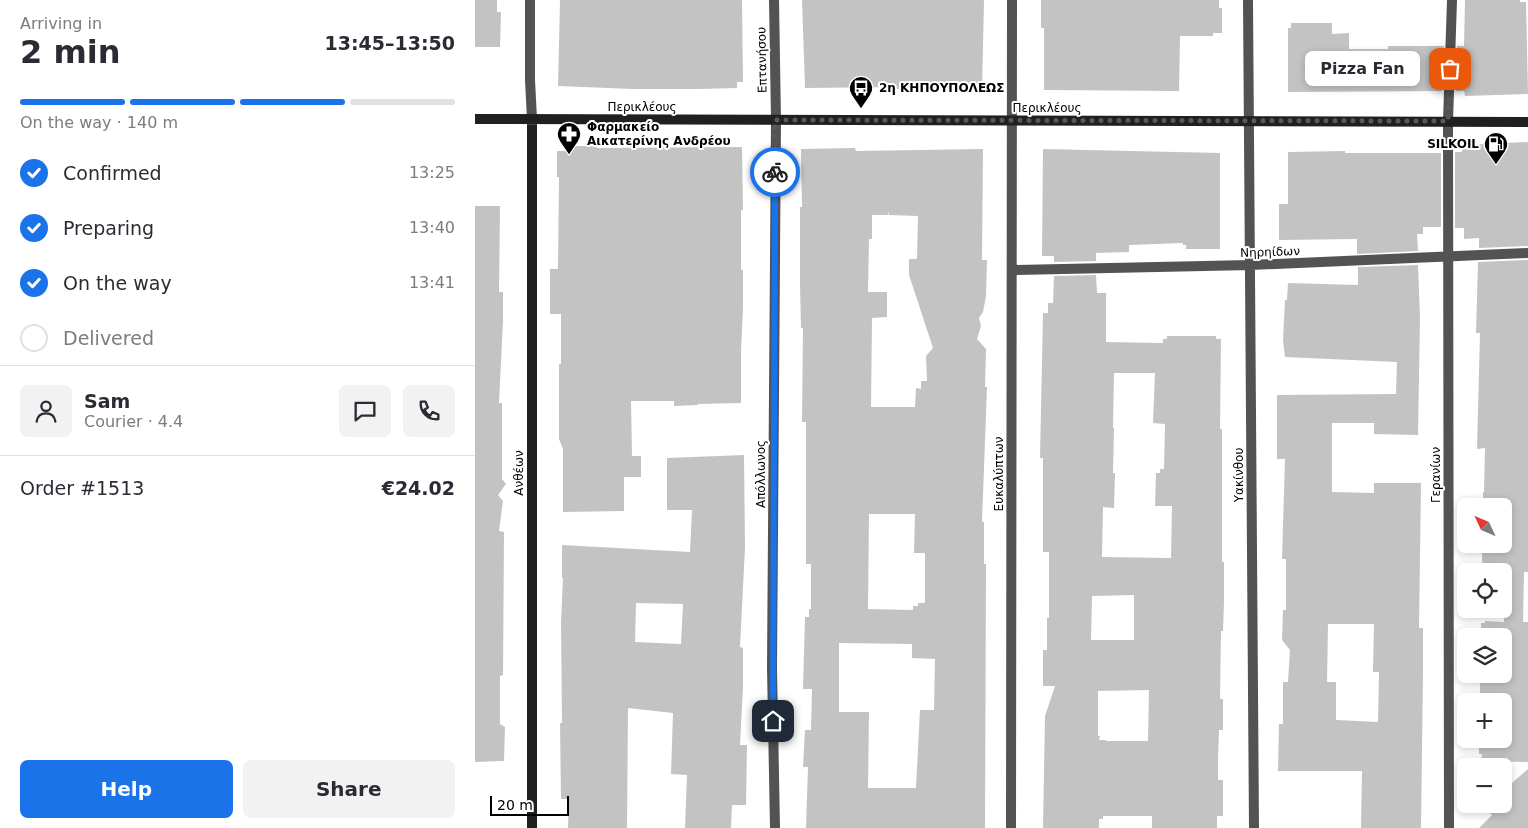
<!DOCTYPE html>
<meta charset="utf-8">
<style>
body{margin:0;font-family:"DejaVu Sans",sans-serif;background:#f2f2f3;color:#2b2b33;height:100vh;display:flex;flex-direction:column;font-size:19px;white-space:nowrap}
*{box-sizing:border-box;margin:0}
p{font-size:16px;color:#7c7c81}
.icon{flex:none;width:28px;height:28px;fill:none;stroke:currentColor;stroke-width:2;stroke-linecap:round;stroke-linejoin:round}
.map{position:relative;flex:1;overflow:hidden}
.sheet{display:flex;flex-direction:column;background:#fff;width:475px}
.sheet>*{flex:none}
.needle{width:32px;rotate:314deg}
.fabs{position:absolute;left:982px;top:498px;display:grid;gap:10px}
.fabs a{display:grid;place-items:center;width:55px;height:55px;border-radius:8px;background:#fff;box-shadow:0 2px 8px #0003;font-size:25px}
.scale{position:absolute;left:15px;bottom:12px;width:79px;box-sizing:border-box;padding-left:5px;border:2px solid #000;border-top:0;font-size:14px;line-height:18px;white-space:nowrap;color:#000;-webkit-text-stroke:4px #fff;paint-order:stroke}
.pin{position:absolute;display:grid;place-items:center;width:42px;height:42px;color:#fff;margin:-21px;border-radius:10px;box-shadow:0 2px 8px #0006}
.courier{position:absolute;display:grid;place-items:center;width:50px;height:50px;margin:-25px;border:4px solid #1a73e8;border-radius:50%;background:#fff;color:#222;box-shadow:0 1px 6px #0007}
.bubble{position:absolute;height:35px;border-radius:8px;background:#fff;box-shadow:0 2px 8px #0003;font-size:16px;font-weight:800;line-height:35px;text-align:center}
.head em{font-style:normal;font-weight:800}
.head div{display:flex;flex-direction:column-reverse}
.head{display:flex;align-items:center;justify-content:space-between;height:85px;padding:0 20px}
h1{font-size:32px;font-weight:800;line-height:38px}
.bar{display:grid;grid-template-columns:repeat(4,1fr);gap:8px 5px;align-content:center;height:60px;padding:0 20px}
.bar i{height:6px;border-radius:4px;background:#e1e1e2}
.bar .current{background:#1a73e8}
.bar p{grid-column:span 4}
.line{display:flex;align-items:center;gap:12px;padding:0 20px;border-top:1px solid #e1e1e2}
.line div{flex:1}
.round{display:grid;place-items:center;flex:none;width:52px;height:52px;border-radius:8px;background:#f2f2f3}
ol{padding:0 20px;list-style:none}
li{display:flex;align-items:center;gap:15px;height:55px}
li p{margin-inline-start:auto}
li .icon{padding:5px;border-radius:50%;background:#1a73e8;color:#fff;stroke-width:4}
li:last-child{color:#7c7c81}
li i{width:28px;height:28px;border:2px solid #e1e1e2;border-radius:50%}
.action{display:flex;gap:10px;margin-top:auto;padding:10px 20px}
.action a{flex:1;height:58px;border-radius:8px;background:#1a73e8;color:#fff;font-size:20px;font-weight:800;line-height:58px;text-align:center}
.action a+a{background:#f2f2f3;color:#2b2b33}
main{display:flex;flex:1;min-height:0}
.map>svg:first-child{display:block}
</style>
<main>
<section class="sheet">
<div class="head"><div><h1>2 min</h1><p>Arriving in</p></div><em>13:45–13:50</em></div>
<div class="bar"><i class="current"></i><i class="current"></i><i class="current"></i><i></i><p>On the way · 140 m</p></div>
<ol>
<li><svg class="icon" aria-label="check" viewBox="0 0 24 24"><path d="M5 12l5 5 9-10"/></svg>Confirmed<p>13:25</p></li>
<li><svg class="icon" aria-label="check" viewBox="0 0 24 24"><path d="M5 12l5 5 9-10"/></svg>Preparing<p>13:40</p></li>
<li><svg class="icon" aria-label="check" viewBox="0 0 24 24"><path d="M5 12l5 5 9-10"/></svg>On the way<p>13:41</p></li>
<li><i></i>Delivered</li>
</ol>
<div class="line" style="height:90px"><a class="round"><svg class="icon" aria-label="person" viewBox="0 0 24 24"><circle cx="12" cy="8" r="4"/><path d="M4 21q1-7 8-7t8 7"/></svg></a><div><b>Sam</b><p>Courier · 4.4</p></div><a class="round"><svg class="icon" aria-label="chat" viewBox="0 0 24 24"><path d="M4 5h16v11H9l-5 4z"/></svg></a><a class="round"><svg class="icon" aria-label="phone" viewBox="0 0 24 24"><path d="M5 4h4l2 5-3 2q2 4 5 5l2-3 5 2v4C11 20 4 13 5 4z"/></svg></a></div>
<div class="line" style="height:65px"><div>Order #1513</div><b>€24.02</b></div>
<div class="action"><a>Help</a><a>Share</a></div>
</section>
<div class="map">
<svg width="1053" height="828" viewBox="0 0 1053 828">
<rect width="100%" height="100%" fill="#fff"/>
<path fill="#c3c3c3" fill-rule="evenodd" d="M 0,0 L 22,0 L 22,12 L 26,12 L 25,47 L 0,47 Z
M 85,0 L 267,0 L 268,82 L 262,82 L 262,88 L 223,89 L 158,89 L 83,86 Z
M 327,0 L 509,0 L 507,90 L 421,89 L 421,87 L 330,88 Z
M 566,0 L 744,0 L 744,8 L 747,8 L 747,33 L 738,33 L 738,36 L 705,36 L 704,91 L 569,90 L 569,28 L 566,28 Z
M 990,0 L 1045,0 L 1045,2 L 1051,2 L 1053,94 L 990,96 L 989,91 L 981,91 L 982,46 L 989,46 Z
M 816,23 L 857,23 L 857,34 L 874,33 L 874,49 L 913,49 L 913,46 L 969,46 L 967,91 L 813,92 L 813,28 L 816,28 Z
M 1053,142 L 1053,246 L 1004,248 L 1004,238 L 989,239 L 989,228 L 980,228 L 980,152 L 987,152 L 986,145 Z
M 90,146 L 122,146 L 122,148 L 267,147 L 268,210 L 266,210 L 266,270 L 268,270 L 268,307 L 266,351 L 266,403 L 223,404 L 223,405 L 199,406 L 199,401 L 156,401 L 157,456 L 166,456 L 166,477 L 149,477 L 149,511 L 88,512 L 88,449 L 84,439 L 84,364 L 86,364 L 86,314 L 75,314 L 75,269 L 83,269 L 84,177 L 82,177 L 82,151 L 91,151 Z
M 380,148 L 381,151 L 508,149 L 507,260 L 512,260 L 511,296 L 508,312 L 504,318 L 506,326 L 502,339 L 511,349 L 510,387 L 512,387 L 507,522 L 509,522 L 509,564 L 511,564 L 510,828 L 331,828 L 333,767 L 328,767 L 330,730 L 336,730 L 337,689 L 328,689 L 330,617 L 334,617 L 334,609 L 336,609 L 336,564 L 331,564 L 331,422 L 327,422 L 328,328 L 326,328 L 325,284 L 325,207 L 327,207 L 326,149 ZM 413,212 L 414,215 L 443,216 L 442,259 L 434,259 L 434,275 L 458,348 L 451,356 L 452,381 L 446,381 L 446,389 L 441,388 L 440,407 L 396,407 L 397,318 L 412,317 L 412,292 L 393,292 L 394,239 L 397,239 L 397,215 L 413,215 ZM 394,514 L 440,514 L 439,553 L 450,553 L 450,603 L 443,603 L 443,606 L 438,606 L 438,610 L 393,609 ZM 364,643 L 437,644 L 437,658 L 460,659 L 459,710 L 445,710 L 441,788 L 393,788 L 394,712 L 364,712 Z
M 568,149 L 745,153 L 745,249 L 711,249 L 711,245 L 708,245 L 708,243 L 654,245 L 654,252 L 621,253 L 621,261 L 579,262 L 579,256 L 567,256 Z
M 870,151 L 870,153 L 966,153 L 966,227 L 948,227 L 948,234 L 942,234 L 943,251 L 882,254 L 882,239 L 804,240 L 804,204 L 813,204 L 813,152 Z
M 0,206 L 25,206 L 24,292 L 28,292 L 28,321 L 24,403 L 27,403 L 27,479 L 31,484 L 23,495 L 28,501 L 24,531 L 29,532 L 28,675 L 25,676 L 25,724 L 30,727 L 29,761 L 0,762 Z
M 1053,260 L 1053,572 L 1049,572 L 1048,622 L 1053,622 L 1053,762 L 1006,761 L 1007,754 L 1004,754 L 1004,739 L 1029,739 L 1029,701 L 1005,701 L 1005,674 L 1029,674 L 1029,636 L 1006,636 L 1006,623 L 1010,623 L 1010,621 L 1029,622 L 1029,571 L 1010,571 L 1010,568 L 1007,568 L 1007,544 L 1029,544 L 1029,506 L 1008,506 L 1008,492 L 1009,492 L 1010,448 L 1002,449 L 1005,333 L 1001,333 L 1003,262 Z
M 943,265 L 945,317 L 943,435 L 899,434 L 899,423 L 857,423 L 857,492 L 899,493 L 899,483 L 946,483 L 944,628 L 948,628 L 948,673 L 946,828 L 886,828 L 887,771 L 803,771 L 804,724 L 808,724 L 808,682 L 813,682 L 815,650 L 807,640 L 808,610 L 811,610 L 811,559 L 807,559 L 810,459 L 802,459 L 802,395 L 921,394 L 922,362 L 810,357 L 808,340 L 810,300 L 812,300 L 813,283 L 883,285 L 883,267 ZM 853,624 L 899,624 L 898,672 L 904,672 L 903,722 L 861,720 L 861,682 L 852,682 Z
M 621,275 L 622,293 L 631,293 L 631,342 L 688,343 L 688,339 L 692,339 L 692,336 L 741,336 L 741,339 L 746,339 L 745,429 L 747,429 L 747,562 L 749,562 L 749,602 L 748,631 L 746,631 L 745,699 L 748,699 L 748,730 L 744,730 L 743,759 L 743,780 L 748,780 L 748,816 L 742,816 L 742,828 L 677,828 L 677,816 L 628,816 L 628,819 L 624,819 L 624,828 L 568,828 L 570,716 L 580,686 L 568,686 L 568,650 L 572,650 L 572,618 L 574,618 L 574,552 L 568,552 L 568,458 L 565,458 L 568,313 L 573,313 L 573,303 L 578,303 L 579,276 ZM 639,373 L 680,373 L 678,423 L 690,424 L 689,469 L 685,469 L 685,473 L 681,473 L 680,506 L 697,506 L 696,558 L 627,557 L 628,507 L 639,508 L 640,473 L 638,473 L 639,428 L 638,428 ZM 659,595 L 659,640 L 616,640 L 617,596 ZM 674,690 L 673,741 L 631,741 L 631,740 L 624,740 L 625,736 L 623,736 L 623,691 Z
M 269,455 L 270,547 L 265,647 L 268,648 L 268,686 L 265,745 L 272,745 L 271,805 L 257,805 L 256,828 L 210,828 L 212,775 L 196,774 L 198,713 L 153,708 L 152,828 L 93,828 L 94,799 L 86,799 L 85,723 L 87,723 L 86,622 L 88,578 L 87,578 L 87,545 L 215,552 L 217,510 L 192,510 L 192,458 ZM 161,603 L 208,604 L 206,644 L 160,642 Z
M 1053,769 L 1053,828 L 1004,828 L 1017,815 L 1005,804 L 1029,804 L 1029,790 Z"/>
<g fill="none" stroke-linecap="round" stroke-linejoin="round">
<path stroke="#535353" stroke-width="10" d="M 55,0 L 55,80 L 57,119
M 299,0 L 301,120 L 297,668 L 300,828
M 773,0 L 779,828
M 537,270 L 776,265 L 1053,253
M 536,828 L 537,0
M 974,828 L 973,121 L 977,0"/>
<path stroke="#202020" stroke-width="10" d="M 0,119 L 1053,122
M 57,119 L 57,828"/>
</g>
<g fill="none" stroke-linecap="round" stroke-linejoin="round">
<path stroke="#595959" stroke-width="5" stroke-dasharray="0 9" d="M 300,172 L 300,120 L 973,121 L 975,69"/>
<path stroke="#1a73e8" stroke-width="6" d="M 298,721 L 300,172"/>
</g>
<defs>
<g id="bus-pin" transform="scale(1.25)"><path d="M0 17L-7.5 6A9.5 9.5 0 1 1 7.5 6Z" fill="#000" stroke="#fff"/><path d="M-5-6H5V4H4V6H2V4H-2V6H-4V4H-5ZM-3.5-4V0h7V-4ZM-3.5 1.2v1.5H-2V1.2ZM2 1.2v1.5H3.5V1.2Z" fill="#fff"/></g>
<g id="pharmacy-pin" transform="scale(1.25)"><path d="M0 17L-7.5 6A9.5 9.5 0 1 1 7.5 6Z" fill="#000" stroke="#fff"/><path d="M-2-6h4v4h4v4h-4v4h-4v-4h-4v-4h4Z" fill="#fff"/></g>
<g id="fuel-pin" transform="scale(1.25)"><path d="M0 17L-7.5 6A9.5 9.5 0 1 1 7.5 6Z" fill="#000" stroke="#fff"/><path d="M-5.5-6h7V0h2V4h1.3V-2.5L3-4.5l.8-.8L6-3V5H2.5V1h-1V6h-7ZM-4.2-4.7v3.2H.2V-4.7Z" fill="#fff"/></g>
</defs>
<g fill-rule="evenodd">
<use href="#bus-pin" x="386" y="88"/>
<use href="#pharmacy-pin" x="94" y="134"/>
<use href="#fuel-pin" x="1021" y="144"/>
</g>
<g text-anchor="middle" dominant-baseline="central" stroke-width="4" stroke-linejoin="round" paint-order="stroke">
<g font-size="12" fill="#000" stroke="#fff">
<text transform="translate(287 60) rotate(-91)">Επτανήσου</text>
<text x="167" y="107">Περικλέους</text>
<text x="572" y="108">Περικλέους</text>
<text transform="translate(795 252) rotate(-2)">Νηρηίδων</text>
<text transform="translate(44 473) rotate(-90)">Ανθέων</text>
<text transform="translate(286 474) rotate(-90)">Απόλλωνος</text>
<text transform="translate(524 474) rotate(-90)">Ευκαλύπτων</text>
<text transform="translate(764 475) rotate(-90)">Υακίνθου</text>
<text transform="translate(961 475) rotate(-90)">Γερανίων</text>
</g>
<g font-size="12" font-weight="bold" fill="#000" stroke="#fff" text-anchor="start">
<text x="404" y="88">2η ΚΗΠΟΥΠΟΛΕΩΣ</text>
<text x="112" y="127">Φαρμακείο<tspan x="112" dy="14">Αικατερίνης Ανδρέου</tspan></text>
<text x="1004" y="144" text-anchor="end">SILKOIL</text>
</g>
</g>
</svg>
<div class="fabs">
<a><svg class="needle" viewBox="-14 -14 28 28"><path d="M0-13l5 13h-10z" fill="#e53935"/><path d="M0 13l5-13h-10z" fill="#7c7c81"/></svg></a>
<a><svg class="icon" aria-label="locate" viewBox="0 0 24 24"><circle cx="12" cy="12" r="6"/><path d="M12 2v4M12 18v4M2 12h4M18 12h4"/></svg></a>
<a><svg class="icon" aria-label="layers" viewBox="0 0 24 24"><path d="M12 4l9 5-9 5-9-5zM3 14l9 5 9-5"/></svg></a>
<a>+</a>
<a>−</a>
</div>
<div class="scale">20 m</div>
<div class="pin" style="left:975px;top:69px;background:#ea580c"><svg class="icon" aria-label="bag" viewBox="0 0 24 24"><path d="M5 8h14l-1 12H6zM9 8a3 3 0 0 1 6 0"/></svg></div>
<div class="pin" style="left:298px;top:721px;background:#1f2937"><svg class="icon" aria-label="home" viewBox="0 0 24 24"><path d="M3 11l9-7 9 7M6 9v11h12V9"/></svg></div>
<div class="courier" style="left:300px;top:172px"><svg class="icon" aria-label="bike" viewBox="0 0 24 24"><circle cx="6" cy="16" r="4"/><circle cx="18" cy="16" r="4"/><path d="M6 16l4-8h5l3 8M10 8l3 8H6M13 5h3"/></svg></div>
<div class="bubble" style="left:830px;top:51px;width:115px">Pizza Fan</div>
</div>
</main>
